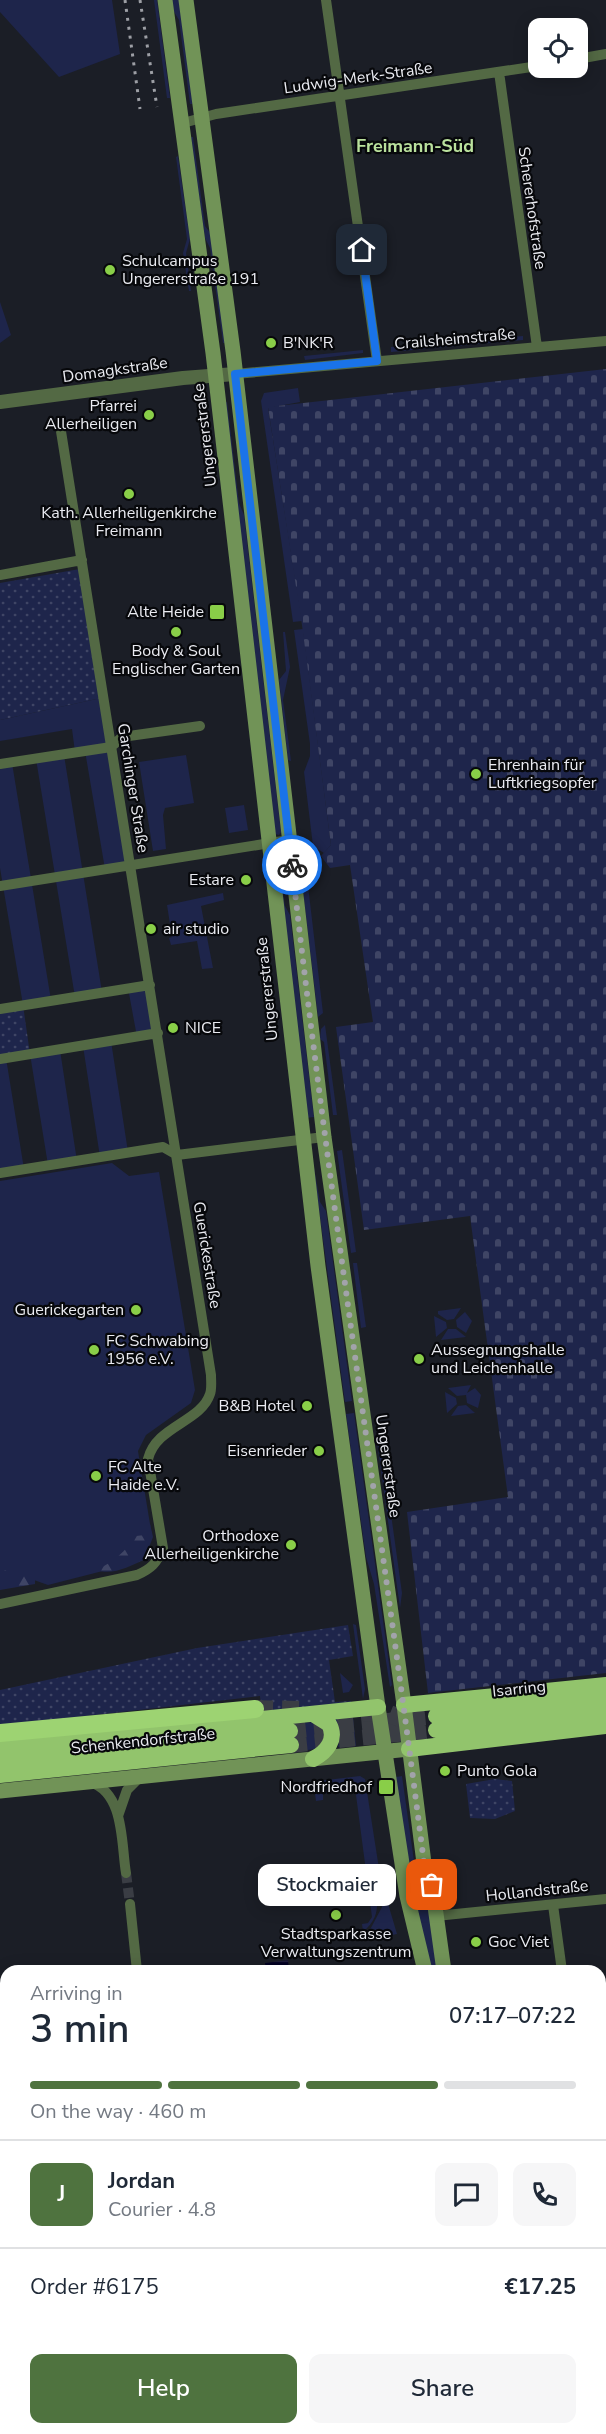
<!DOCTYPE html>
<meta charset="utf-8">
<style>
body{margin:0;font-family:"Nunito Sans",sans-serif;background:#f6f6f7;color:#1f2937;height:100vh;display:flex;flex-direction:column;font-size:22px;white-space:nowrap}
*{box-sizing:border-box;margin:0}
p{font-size:20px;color:#747a83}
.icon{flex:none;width:33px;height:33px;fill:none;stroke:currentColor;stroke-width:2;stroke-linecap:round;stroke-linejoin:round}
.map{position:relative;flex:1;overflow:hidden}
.drawer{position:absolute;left:0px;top:1965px;width:606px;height:470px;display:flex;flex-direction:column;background:#fff;border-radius:18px 18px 0 0;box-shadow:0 3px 15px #0003}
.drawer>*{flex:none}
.controls{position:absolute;left:528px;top:18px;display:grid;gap:12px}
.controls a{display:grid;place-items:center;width:60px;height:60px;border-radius:12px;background:#fff;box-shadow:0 3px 15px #0003;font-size:30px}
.pin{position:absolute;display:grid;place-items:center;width:51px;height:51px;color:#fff;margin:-26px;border-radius:12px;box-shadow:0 3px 9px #0006}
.courier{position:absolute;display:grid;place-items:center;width:60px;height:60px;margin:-30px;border:4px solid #1a73e8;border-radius:50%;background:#fff;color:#222;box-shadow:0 2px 8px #0007}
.bubble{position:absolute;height:42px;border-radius:12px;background:#fff;box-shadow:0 3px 15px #0003;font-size:20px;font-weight:600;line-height:42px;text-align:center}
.headline em{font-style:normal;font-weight:600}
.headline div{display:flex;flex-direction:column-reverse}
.headline{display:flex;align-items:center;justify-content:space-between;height:102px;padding:0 30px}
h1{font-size:39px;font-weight:600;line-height:45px}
.bar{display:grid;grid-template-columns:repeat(4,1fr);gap:9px 6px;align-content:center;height:72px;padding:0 30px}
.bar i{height:8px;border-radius:4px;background:#e0e1e3}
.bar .selected{background:#4f733f}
.bar p{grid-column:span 4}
.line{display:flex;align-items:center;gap:15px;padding:0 30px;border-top:2px solid #e0e1e3}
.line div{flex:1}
.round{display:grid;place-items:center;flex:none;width:63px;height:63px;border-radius:12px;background:#f6f6f7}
.action{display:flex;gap:12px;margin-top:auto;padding:12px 30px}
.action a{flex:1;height:69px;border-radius:12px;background:#4f733f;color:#fff;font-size:24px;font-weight:600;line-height:69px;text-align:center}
.action a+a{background:#f6f6f7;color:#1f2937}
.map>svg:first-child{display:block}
</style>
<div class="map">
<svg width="606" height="2434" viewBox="0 0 606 2434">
<defs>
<pattern id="forest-firs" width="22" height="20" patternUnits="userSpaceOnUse" patternTransform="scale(1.5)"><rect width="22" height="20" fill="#1e254b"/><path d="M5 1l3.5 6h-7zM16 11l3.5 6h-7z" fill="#3f4565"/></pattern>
<pattern id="cemetery-stones" width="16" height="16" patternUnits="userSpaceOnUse" patternTransform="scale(1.5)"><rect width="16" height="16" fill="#1e254b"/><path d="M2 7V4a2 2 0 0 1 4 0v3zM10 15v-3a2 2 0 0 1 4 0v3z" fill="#3f4565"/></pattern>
<pattern id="park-dots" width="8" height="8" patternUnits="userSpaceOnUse" patternTransform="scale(1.5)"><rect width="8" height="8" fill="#1e254b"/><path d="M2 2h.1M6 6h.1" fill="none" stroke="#3f4565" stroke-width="1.8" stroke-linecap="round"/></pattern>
<pattern id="water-rules" width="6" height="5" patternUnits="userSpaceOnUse" patternTransform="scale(1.5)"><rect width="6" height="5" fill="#020022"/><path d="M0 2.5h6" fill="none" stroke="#272543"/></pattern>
</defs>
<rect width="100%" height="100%" fill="#1b1e26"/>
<path fill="#1e254b" d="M 0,0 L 112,0 L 120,54 L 59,77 L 0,12 Z
M 154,0 L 157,0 L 170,98 L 167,98 Z
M 171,0 L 179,0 L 193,104 L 190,104 L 179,20 L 173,10 Z
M 190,137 L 193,137 L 205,226 L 211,234 L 227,343 L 223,343 L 210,248 L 205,238 Z
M 178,156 L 190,239 L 186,253 L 191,291 L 189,291 L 183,253 L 187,239 L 176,157 Z
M 0,302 L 11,335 L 0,343 Z
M 523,336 L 523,340 L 391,352 L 391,347 Z
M 363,350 L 363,353 L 305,360 L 304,356 Z
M 298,388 L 300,402 L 268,408 L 302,621 L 293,622 L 261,401 L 264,393 Z
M 227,402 L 239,503 L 244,515 L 281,832 L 279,835 L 275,834 L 224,403 Z
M 303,629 L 331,845 L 324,853 L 313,846 L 304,772 L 310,756 L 310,744 L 294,630 Z
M 283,632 L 285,632 L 290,667 L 283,700 L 291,761 L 288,760 L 279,680 L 286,671 Z
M 101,698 L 130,865 L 105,869 L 85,751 L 75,752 L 72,729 L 0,741 L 0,720 Z
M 64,755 L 102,992 L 75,997 L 36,759 Z
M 186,755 L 194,803 L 165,808 L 163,815 L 166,849 L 153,851 L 139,762 Z
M 12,763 L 51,1000 L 23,1005 L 0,868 L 0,764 Z
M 244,805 L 248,830 L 229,833 L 225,808 Z
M 277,855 L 285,906 L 290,915 L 314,1117 L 306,1118 Z
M 299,858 L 305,860 L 323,1013 L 318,1017 Z
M 223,893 L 224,900 L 201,906 L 213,968 L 202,969 L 197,941 L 171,945 L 169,938 L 172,937 L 167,905 Z
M 150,985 L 158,1033 L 137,1037 L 128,988 Z
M 325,1025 L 337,1115 L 333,1115 L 324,1042 L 320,1039 L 321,1029 Z
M 111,1041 L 128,1152 L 100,1157 L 83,1046 Z
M 60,1050 L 77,1161 L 48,1165 L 30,1054 Z
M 6,1058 L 24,1169 L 0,1173 L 0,1059 Z
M 311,1150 L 320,1202 L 326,1211 L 352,1401 L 345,1402 Z
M 342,1150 L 356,1252 L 351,1253 L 337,1151 Z
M 112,1163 L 129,1176 L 159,1172 L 195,1390 L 191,1403 L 146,1435 L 138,1451 L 152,1536 L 138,1562 L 48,1585 L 31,1579 L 0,1583 L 0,1181 Z
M 353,1263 L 357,1263 L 366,1327 L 361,1328 Z
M 461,1308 L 454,1319 L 447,1320 L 438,1314 L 438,1311 Z
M 465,1312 L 472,1321 L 466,1333 L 457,1327 L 456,1320 Z
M 434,1316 L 446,1322 L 447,1328 L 436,1337 Z
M 448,1329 L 456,1329 L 466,1337 L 441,1340 Z
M 471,1385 L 467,1393 L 475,1388 L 481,1395 L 478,1408 L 467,1403 L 466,1395 L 457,1396 L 448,1388 Z
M 445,1392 L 456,1398 L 457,1404 L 447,1413 Z
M 466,1405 L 475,1413 L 451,1416 L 458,1406 Z
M 354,1413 L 392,1685 L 390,1687 L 374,1584 L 366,1557 L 346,1414 Z
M 377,1442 L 381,1442 L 402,1593 L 400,1608 Z
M 353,1624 L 356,1625 L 365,1689 L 363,1699 Z
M 340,1673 L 353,1685 L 349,1692 L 343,1693 Z
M 353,1717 L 356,1746 L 338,1747 L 340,1737 L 335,1719 Z
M 313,1722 L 321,1726 L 325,1738 L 315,1749 L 294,1752 L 291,1724 Z
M 360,1776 L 365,1779 L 380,1875 C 370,1894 388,1911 363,1932 L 362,1924 L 368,1923 L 372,1917 L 356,1795 L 352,1790 L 323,1794 L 323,1800 L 316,1801 L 315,1794 L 311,1794 L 310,1782 Z
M 402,1776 L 415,1868 L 426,1887 L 439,1971 L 431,1971 L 414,1903 L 396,1777 Z
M 382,1883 L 397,1934 L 364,1941 L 382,1907 Z
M 212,2428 L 466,2428 L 468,2434 L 198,2434 Z
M 44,2429 L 79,2429 L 80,2432 L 44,2434 Z"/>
<path fill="url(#forest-firs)" d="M 143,1523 L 150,1524 L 153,1537 L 144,1560 C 130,1566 112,1576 97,1570 C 114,1561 125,1552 136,1536 L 145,1535 Z
M 5,1570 L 17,1578 L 27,1574 L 35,1576 L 35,1584 L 0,1590 L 0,1576 Z
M 173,2429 L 216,2428 L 216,2429 L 213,2434 L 137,2434 Z
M 440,2429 L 473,2429 L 474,2434 L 434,2434 Z"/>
<path fill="url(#cemetery-stones)" d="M 606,369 L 606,1673 L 428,1693 L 407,1512 L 508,1497 L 470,1216 L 364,1230 L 336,1027 L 373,1022 L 350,865 L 330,868 L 321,856 L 331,845 L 302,625 L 268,407 Z"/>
<path fill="url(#park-dots)" d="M 80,569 L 101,698 L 0,720 L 0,583 Z
M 23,1005 L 30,1054 L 0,1059 L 0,1009 Z
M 348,1625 L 353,1656 L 329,1660 L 335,1702 L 351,1701 L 351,1704 L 262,1714 L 260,1696 L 0,1726 L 0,1690 L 197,1648 Z
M 495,1779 L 512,1781 L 515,1811 L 495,1819 L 470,1818 L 466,1784 Z"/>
<path fill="url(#water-rules)" d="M 288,1960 L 289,1971 L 266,1971 L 265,1963 Z
M 6,2395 L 6,2428 L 44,2429 L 44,2434 L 0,2434 L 0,2396 Z"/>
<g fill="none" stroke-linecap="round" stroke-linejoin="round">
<path stroke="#020022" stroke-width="3" d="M 597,2434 L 606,2430"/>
<path stroke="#3a3d44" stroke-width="10" stroke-dasharray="10 5" stroke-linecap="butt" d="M 126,1873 L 130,1904"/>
<path stroke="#3a3d44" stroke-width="16" stroke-dasharray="16 8" stroke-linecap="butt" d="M 290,1731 L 436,1716
M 291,1745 L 436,1730"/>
<path stroke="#3a3d44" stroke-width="18" stroke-dasharray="18 9" stroke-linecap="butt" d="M 255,1709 L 299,1710
M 363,1712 L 387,1713 L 402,1719"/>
<path stroke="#536944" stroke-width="10" d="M 326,0 L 377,361
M 578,59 L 606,54
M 499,72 L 537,347
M 183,123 L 216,114 L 538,66
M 235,374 L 606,341
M 0,575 L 82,560
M 0,764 L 111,747 L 122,737 L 200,726
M 0,886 L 289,840
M 0,1009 L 150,985
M 0,1059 L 158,1033
M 0,1173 L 163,1147 L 177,1155 L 324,1137
M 0,1604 L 137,1575 C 151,1569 157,1563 163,1548 L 148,1459 C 156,1426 201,1422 210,1394 C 212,1389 211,1381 211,1375 L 60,425
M 90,1782 C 125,1793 121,1844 126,1873
M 118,1816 L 127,1790 L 140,1777
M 130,1904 L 137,1971
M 553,1905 L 562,1971
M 436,1916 L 606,1899
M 0,2012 L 6,2011
M 600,2191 L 606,2215
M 600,2257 L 606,2255
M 600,2415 L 606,2413
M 552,2434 L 566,2428"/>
<path stroke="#536944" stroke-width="14" d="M 0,402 L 183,378 L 235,374"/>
<path stroke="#719357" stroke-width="15" d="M 165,0 L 213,353 L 318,1266 L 378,1707 L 407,1896 L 425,1971
M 186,0 L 233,351 L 324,1137 L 404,1705 L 424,1863 L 432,1885 L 444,1971
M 0,1791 L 409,1749
M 492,2428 L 493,2434
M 506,2428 L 507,2434"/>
<path stroke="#92c46c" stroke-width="16" d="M 404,1705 L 606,1685
M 436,1716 L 606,1699
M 436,1730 L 606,1712
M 0,1746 L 378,1707
M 409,1749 L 606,1726
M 313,1759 C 327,1752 337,1739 329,1724 L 313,1714
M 0,1760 L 290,1731
M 0,1775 L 291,1745"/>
<path stroke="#9dd372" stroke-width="18" d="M 0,1733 L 255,1709"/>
<path stroke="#9d9fa5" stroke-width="3" stroke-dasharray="3 6" stroke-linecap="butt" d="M 125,0 L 140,109
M 140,0 L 157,107"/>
</g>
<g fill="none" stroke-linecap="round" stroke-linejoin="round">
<path stroke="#a2a3aa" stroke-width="6" stroke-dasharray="0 10.8" d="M 292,865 C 329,1199 382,1530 424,1863 L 432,1885"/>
<path stroke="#1a73e8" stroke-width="8" d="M 292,865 L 235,374 L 377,361 L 362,250"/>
</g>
<g fill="#89ce48" stroke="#07080b" stroke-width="2">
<circle cx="110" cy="270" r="6"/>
<circle cx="271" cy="343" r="6"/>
<circle cx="149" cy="415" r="6"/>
<circle cx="129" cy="494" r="6"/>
<rect x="209" y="604" width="16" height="16" rx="3"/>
<circle cx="176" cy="632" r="6"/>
<circle cx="476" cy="774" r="6"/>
<circle cx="246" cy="880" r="6"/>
<circle cx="151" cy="929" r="6"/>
<circle cx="173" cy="1028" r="6"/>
<circle cx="136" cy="1310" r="6"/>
<circle cx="94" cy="1350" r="6"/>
<circle cx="419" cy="1359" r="6"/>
<circle cx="307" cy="1406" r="6"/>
<circle cx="319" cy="1451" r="6"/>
<circle cx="96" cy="1476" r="6"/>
<circle cx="291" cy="1545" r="6"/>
<circle cx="445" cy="1771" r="6"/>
<rect x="378" y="1779" width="16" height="16" rx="3"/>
<circle cx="336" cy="1915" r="6"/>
<circle cx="476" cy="1942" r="6"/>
</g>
<g text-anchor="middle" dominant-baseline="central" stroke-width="4.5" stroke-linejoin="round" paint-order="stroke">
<g font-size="16" fill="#eaebf1" stroke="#07080b">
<text transform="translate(358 78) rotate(-8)">Ludwig-Merk-Straße</text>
<text transform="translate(532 208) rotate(82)">Schererhofstraße</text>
<text transform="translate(455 339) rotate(-5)">Crailsheimstraße</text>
<text transform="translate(115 370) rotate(-8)">Domagkstraße</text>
<text transform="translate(205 435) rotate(-97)">Ungererstraße</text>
<text transform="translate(133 788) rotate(81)">Garchinger Straße</text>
<text transform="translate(267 989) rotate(-96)">Ungererstraße</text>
<text transform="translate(207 1255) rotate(81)">Guerickestraße</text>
<text transform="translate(388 1466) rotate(82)">Ungererstraße</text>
<text transform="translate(519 1689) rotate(-6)">Isarring</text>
<text transform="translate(143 1741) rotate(-6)">Schenkendorfstraße</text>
<text transform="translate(537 1891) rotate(-6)">Hollandstraße</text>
</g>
<g font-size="16" fill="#eaebf1" stroke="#07080b" text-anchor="start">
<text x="122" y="261">Schulcampus<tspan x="122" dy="18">Ungererstraße 191</tspan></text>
<text x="283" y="343">B'NK'R</text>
<text x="137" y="406" text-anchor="end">Pfarrei<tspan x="137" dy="18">Allerheiligen</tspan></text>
<text x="129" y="513" text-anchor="middle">Kath. Allerheiligenkirche<tspan x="129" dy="18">Freimann</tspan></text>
<text x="204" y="612" text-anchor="end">Alte Heide</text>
<text x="176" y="651" text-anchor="middle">Body &amp; Soul<tspan x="176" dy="18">Englischer Garten</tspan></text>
<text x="488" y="765">Ehrenhain für<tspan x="488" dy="18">Luftkriegsopfer</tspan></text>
<text x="234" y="880" text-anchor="end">Estare</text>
<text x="163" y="929">air studio</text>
<text x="185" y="1028">NICE</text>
<text x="124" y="1310" text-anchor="end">Guerickegarten</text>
<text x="106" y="1341">FC Schwabing<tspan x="106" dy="18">1956 e.V.</tspan></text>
<text x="431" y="1350">Aussegnungshalle<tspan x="431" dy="18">und Leichenhalle</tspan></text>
<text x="295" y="1406" text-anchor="end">B&amp;B Hotel</text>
<text x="307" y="1451" text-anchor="end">Eisenrieder</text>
<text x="108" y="1467">FC Alte<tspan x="108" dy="18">Haide e.V.</tspan></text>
<text x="279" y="1536" text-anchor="end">Orthodoxe<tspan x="279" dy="18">Allerheiligenkirche</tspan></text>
<text x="457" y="1771">Punto Gola</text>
<text x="372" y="1787" text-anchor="end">Nordfriedhof</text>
<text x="336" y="1934" text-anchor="middle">Stadtsparkasse<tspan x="336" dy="18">Verwaltungszentrum</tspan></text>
<text x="488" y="1942">Goc Viet</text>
</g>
<g font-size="18" font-weight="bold" fill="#bae19d" stroke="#07080b">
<text x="415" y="146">Freimann-Süd</text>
</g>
</g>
</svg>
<div class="controls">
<a><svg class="icon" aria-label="locate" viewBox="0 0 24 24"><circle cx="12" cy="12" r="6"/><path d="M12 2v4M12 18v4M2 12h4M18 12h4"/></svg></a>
</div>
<div class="pin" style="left:432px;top:1885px;background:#ea580c"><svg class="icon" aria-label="bag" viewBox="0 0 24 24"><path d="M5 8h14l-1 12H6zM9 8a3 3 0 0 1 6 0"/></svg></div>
<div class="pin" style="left:362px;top:250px;background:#1f2937"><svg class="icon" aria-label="home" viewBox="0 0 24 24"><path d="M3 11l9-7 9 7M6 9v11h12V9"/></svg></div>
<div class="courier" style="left:292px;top:865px"><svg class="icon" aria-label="bike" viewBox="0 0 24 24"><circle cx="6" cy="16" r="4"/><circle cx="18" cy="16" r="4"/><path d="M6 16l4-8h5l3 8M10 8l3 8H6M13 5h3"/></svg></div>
<div class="bubble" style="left:258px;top:1864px;width:138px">Stockmaier</div>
<section class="drawer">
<div class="headline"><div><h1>3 min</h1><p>Arriving in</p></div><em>07:17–07:22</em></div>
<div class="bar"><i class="selected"></i><i class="selected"></i><i class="selected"></i><i></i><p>On the way · 460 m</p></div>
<div class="line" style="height:108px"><b class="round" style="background:#4f733f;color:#fff">J</b><div><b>Jordan</b><p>Courier · 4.8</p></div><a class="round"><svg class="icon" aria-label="chat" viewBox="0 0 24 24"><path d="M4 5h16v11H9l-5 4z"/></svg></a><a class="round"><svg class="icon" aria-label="phone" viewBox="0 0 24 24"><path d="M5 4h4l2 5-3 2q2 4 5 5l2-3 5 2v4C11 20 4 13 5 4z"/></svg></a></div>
<div class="line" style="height:78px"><div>Order #6175</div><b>€17.25</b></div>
<div class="action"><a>Help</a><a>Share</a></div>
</section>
</div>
